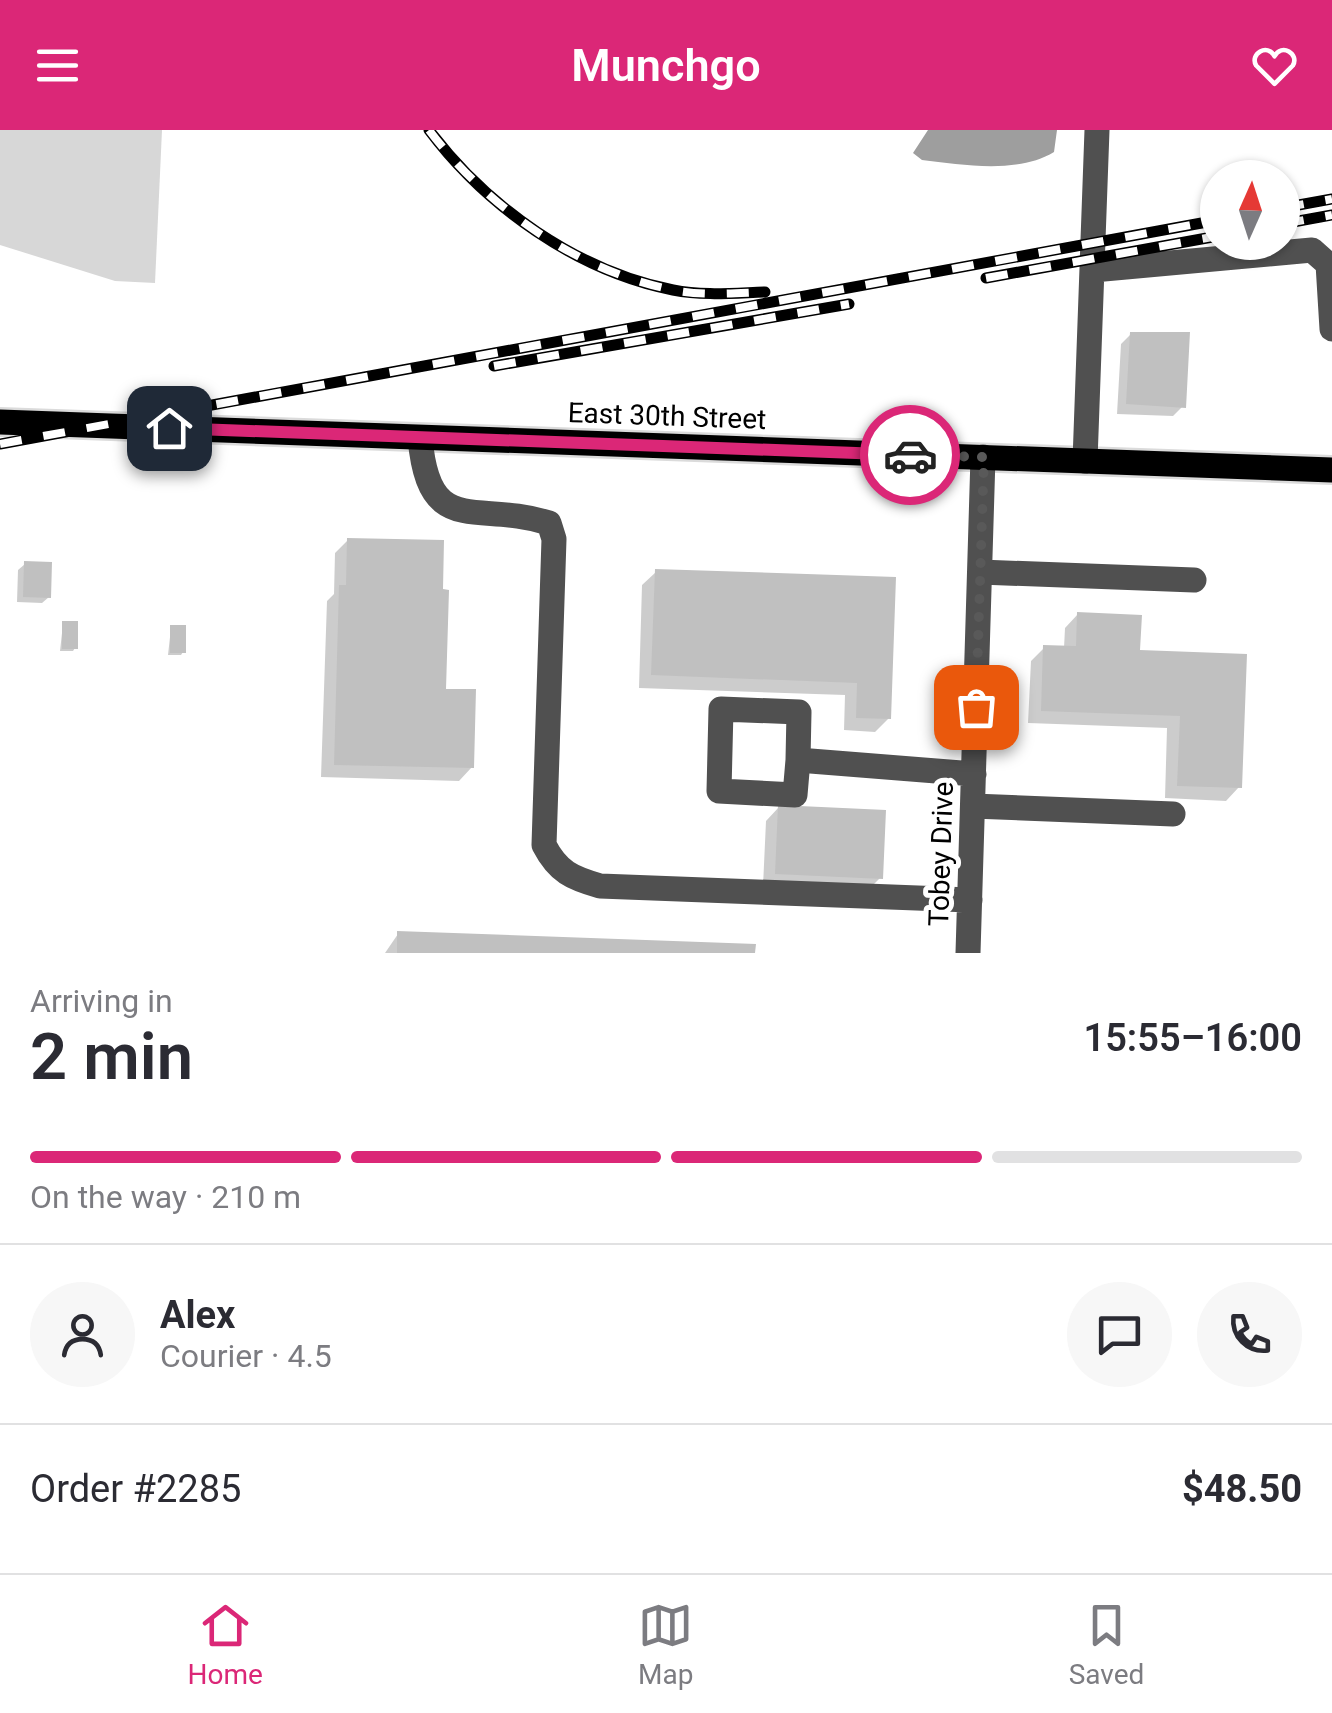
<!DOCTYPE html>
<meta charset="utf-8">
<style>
body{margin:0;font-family:Roboto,sans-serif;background:#f7f7f7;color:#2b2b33;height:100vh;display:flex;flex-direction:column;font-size:38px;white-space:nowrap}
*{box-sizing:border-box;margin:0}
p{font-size:32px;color:#7c7c81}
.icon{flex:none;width:55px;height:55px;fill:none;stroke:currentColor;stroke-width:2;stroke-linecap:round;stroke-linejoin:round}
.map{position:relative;height:823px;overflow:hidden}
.drawer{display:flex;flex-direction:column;background:#fff;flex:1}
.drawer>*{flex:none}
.needle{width:65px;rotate:3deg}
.controls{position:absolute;left:1200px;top:30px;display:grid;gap:20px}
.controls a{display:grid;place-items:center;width:100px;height:100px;border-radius:50%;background:#fff;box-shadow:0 2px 8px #0004;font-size:50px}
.pin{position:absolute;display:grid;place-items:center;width:85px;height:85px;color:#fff;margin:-42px;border-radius:20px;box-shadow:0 5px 15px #0006}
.courier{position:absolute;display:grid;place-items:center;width:100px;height:100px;margin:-50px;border:8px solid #db2777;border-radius:50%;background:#fff;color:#222;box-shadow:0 2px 12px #0007}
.summary em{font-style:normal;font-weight:600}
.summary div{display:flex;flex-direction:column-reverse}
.summary{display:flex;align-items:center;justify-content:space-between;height:170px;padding:0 30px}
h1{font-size:65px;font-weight:600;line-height:75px}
.bar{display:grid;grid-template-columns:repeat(4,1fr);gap:15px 10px;align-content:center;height:120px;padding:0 30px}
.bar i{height:12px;border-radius:8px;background:#e1e1e2}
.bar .current{background:#db2777}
.bar p{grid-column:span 4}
.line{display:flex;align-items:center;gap:25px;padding:0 30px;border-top:2px solid #e1e1e2}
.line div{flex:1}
.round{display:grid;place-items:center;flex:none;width:105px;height:105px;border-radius:52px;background:#f7f7f7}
header{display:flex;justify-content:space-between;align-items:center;height:130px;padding:0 30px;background:#db2777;color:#fff;font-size:45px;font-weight:600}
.menu{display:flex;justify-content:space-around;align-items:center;height:140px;border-top:2px solid #e1e1e2;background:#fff;font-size:28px;color:#7c7c81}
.menu a{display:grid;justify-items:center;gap:5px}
.menu .current{color:#db2777}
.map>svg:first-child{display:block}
</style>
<header><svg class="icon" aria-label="menu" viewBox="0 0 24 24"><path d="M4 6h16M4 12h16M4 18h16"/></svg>Munchgo<svg class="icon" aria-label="heart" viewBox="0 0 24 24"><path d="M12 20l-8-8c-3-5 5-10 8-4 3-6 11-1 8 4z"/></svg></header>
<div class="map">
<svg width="1332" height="823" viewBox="0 0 1332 823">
<rect width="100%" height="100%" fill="#fff"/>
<path fill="#d7d7d7" d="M 0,0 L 162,0 L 155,153 L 115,151 L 0,115 Z"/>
<path fill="#9e9e9e" d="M 928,0 L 1057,0 L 1054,22 C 1018,44 963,35 922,30 L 913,23 Z"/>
<path fill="#0003" d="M 1131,204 L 1183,276 L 1173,286 L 1117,284 L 1121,214 Z
M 348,410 L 443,561 L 472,637 L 459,651 L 321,647 L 327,471 L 334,464 L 335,423 Z
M 25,434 L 49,467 L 42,473 L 17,472 L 18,440 Z
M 656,442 L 894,450 L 889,588 L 875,602 L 844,600 L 845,565 L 639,558 L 642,455 Z
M 1078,484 L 1138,522 L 1239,657 L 1226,671 L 1165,668 L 1167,598 L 1028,593 L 1031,531 L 1044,518 L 1064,518 L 1065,498 Z
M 63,494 L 75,518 L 73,521 L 60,521 Z
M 171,498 L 183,522 L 181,525 L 168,525 Z
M 779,677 L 880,748 L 867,761 L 763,756 L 766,691 Z
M 398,804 L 753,816 L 753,823 L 385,823 Z"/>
<path fill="#c0c0c0" d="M 1130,202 L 1190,202 L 1186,278 L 1126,274 Z
M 347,408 L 444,410 L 443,459 L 449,460 L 446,559 L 476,559 L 474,638 L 334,635 L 339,455 L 346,455 Z
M 24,431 L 52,432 L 51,468 L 23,467 Z
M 655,439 L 896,447 L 891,589 L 856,588 L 857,553 L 651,545 Z
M 1077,482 L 1142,485 L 1140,520 L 1247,524 L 1242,658 L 1177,656 L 1180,586 L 1041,581 L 1043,515 L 1076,516 Z
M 62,491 L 78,491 L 78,519 L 62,519 Z
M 170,495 L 186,495 L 186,523 L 170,523 Z
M 778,675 L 886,680 L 883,749 L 775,744 Z
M 397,801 L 756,814 L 755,823 L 397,823 Z"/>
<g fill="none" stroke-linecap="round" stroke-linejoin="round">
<g stroke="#dbdbdb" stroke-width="30">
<path id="major" d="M 0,292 L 1332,340"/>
</g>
<path stroke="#505050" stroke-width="25" d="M 1093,140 L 1312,120 L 1328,134 L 1332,199
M 420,308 C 429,409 475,370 549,393 L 554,409 L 544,715 C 558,742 572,748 600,756 L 970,770
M 1085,331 L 1097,0
M 980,442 L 1194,450
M 798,630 L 799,582 L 721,579 L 719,661 L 795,665 L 798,630 L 974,644
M 973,676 L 1173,684
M 968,823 L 983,327"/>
<use href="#major" stroke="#000" stroke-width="25"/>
<g stroke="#000" stroke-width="11">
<path id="rail" d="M 429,0 C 487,77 577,141 673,160 C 703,166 734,163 765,162
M 1282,78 L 1332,69
M 1282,94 L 1332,85
M 986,148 L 1218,106
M 494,236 L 849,174
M 0,314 L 1218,90"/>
</g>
<use href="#rail" stroke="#fff" stroke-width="8" stroke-dasharray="22" stroke-linecap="butt"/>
</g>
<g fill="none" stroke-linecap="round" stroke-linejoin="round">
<path stroke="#595959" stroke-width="10" stroke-dasharray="0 18" d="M 910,325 L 984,327 L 976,577"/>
<path stroke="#db2777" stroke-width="12" d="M 169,298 L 910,325"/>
</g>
<g text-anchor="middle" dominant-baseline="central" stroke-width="10" stroke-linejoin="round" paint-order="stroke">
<g font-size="28" fill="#000" stroke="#fff">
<text transform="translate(667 286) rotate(2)">East 30th Street</text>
<text transform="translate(941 724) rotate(-88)">Tobey Drive</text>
</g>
</g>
</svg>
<div class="controls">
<a><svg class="needle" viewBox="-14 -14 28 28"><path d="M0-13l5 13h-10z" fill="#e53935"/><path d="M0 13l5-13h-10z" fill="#7c7c81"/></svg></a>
</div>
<div class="pin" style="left:976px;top:577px;background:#ea580c"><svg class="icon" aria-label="bag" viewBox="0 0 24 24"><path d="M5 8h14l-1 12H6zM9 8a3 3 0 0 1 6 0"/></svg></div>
<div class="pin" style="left:169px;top:298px;background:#1f2937"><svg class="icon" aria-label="home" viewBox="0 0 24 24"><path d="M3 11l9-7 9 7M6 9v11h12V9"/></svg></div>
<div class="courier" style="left:910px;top:325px"><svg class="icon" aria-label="car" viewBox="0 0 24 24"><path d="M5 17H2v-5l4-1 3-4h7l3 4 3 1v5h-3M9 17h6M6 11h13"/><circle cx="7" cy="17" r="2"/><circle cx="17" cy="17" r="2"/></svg></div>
</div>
<section class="drawer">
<div class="summary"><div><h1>2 min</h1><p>Arriving in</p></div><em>15:55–16:00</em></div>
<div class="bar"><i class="current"></i><i class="current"></i><i class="current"></i><i></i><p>On the way · 210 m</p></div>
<div class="line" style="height:180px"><a class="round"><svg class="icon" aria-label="person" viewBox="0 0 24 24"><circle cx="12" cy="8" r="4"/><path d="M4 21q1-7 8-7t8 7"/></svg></a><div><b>Alex</b><p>Courier · 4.5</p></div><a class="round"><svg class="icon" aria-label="chat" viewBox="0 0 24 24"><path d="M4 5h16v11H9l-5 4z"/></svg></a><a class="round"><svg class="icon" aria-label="phone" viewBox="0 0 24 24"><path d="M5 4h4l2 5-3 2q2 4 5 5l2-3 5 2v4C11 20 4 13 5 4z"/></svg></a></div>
<div class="line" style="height:130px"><div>Order #2285</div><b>$48.50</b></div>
</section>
<nav class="menu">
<a class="current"><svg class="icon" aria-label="home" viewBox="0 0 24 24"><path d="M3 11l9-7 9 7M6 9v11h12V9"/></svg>Home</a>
<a><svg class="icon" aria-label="map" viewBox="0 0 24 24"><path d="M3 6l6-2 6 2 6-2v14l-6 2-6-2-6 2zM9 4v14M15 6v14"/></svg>Map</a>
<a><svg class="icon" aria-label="saved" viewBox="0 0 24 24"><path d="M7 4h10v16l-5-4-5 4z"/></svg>Saved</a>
</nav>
